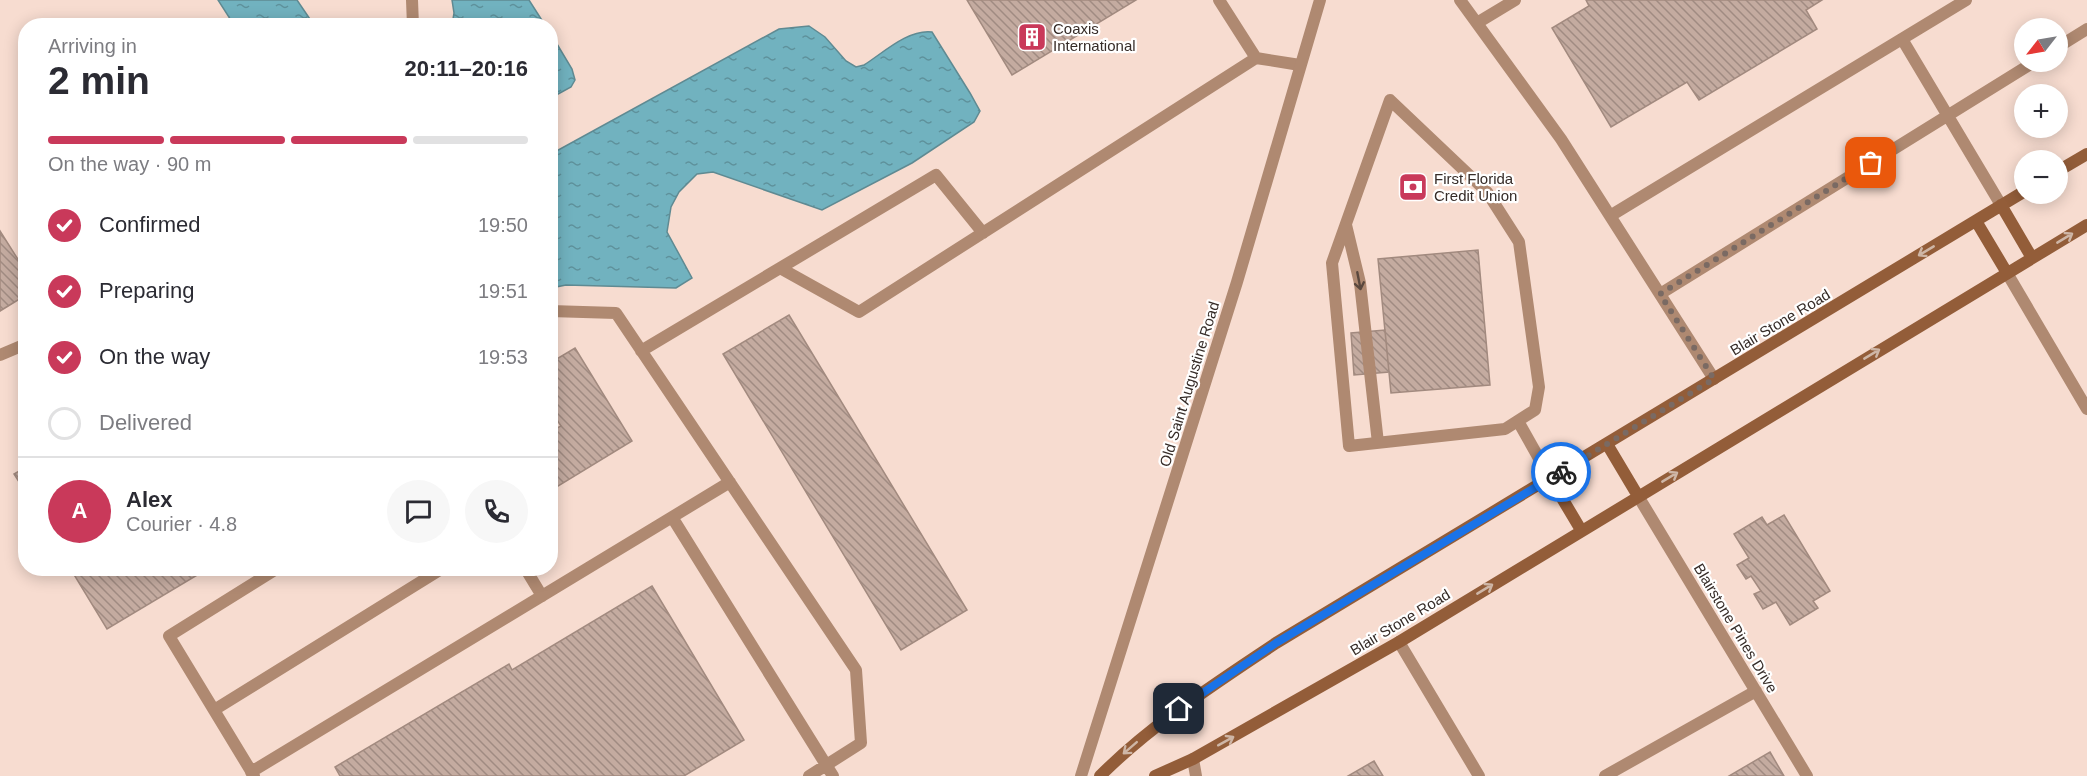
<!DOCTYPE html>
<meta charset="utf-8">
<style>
body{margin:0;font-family:Helvetica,sans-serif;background:#f7f7f7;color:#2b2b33;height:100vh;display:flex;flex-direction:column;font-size:22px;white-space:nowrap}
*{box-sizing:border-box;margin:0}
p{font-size:20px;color:#7c7c81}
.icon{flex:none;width:33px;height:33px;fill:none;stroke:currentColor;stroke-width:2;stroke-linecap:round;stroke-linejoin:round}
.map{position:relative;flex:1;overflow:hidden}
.side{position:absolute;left:18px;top:18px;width:540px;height:558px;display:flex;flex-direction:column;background:#fff;border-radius:24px;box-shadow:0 3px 15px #0003}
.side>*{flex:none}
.needle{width:39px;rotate:239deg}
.buttons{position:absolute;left:2014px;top:18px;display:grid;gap:12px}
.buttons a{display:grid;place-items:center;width:54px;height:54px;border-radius:50%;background:#fff;box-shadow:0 3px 15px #0003;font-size:30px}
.pin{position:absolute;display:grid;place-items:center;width:51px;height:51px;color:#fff;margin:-26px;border-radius:12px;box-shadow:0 3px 9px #0006}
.courier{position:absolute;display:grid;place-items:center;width:60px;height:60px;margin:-30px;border:4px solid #1a73e8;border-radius:50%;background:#fff;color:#222;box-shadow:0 2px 8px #0007}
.headline em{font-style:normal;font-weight:600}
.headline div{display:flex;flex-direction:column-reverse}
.headline{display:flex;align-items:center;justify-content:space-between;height:102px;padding:0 30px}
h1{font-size:39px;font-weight:600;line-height:45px}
.bar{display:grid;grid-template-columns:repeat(4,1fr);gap:9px 6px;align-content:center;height:72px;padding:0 30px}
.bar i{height:8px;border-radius:4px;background:#e1e1e2}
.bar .selected{background:#c9395a}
.bar p{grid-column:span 4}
.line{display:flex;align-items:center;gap:15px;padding:0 30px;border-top:2px solid #e1e1e2}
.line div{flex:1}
.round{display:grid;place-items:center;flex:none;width:63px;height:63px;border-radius:32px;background:#f7f7f7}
ol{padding:0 30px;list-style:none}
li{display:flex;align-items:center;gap:18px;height:66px}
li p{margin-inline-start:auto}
li .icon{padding:6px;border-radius:50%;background:#c9395a;color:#fff;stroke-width:4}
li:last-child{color:#7c7c81}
li i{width:33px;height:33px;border:3px solid #e1e1e2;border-radius:50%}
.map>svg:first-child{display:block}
</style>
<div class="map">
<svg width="2087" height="776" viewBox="0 0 2087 776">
<defs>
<pattern id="water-ripples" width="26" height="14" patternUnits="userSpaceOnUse" patternTransform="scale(1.5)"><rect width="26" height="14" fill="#71b2bf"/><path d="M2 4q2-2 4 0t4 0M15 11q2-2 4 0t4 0" fill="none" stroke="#5e919b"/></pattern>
<pattern id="building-back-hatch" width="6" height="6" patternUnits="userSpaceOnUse" patternTransform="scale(1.5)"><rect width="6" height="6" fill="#c4aba0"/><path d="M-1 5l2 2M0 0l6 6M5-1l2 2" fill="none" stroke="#a08b82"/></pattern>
</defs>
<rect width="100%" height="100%" fill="#f7dcd0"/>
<path fill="url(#water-ripples)" stroke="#5f8a92" stroke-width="1.5" d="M 218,0 L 297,0 L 314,25 L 234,25 Z
M 452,0 L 529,0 L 545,25 L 452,25 L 454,13 Z
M 809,26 L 825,37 L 846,61 L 856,67 L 864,65 C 883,53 908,29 932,32 L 970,93 L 980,111 L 974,122 L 912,163 L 822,210 L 713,172 L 697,174 L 679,192 L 671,207 L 667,232 L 692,278 L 676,288 L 566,285 L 551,288 L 551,154 L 779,29 Z
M 551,34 L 572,69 L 575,80 L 571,87 L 551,98 Z"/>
<path fill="url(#building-back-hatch)" stroke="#a28a7f" stroke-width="1.5" d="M 967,0 L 1136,0 L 1012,75 Z
M 1586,0 L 1822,0 L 1806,10 L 1817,29 L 1699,100 L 1687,82 L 1611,127 L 1552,28 L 1589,6 Z
M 0,231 L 26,272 L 26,295 L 0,311 Z
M 1478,250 L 1490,385 L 1391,393 L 1378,259 Z
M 789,315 L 967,610 L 901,650 L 723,354 Z
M 1385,330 L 1389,372 L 1354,375 L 1351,333 Z
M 575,348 L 632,441 L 550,491 L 550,432 L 561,426 L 550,409 L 550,363 Z
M 26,467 L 26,493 L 14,474 Z
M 1784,515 L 1830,591 L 1813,601 L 1818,608 L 1790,625 L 1776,602 L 1763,609 L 1754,594 L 1761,591 L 1751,576 L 1746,579 L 1737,565 L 1749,558 L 1734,534 L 1762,517 L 1767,525 Z
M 70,568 L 209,568 L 107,629 Z
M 652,586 L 744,740 L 684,776 L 340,776 L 335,767 L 509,664 L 512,670 Z
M 1770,752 L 1784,776 L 1729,776 Z
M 1374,761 L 1383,776 L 1348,776 Z"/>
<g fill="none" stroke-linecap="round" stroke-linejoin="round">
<path stroke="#af8971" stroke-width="12" d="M 412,0 L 413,26
M 1219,0 L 1256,58
M 1460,0 L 1561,139 L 1714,379
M 1477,23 L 1515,0
M 1902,39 L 2001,205
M 2058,47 L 2087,29
M 1390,100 L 1487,192 L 1519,242 L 1539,387 L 1535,410 L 1505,429 L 1349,446 L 1332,263 Z
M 1610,216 L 1966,0
M 1346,225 L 1360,283 L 1378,443
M 780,268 L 859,312 L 1256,58 L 1300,65
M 2007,273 L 2087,409
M 1660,294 L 2034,62
M 550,311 L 616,313 L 856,670 L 861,743 L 809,776
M 641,351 L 936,175 L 983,233
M 0,355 L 26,344
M 1518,421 L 1550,478
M 1638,496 L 1807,776
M 672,517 L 833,776
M 525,568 L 542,596
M 1399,642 L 1479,776
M 214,710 L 443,568
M 1193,759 L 1196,776
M 251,772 L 730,482
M 254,776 L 169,636 L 278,568
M 1605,776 L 1756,691"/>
<path stroke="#af8971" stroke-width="12" d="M 1081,776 L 1237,282 L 1320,0"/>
<path stroke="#935d39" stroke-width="12" d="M 2058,171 L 2087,154
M 2001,205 L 2032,258
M 1976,221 L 2007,273
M 1607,444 L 1638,496
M 1550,478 L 1581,530
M 1100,776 C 1152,724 1215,684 1276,643 L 2025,191
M 1155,776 L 1193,759 L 1399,642 L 2087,225"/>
</g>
<defs><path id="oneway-shaft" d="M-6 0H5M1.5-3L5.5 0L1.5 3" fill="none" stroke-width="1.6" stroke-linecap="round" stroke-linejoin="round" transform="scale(1.5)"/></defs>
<g stroke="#ceb6a6">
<use href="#oneway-shaft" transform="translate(2065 238) rotate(-31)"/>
<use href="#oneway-shaft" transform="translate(1926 251) rotate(149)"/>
<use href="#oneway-shaft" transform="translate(1872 354) rotate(-31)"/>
<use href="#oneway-shaft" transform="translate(1670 477) rotate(-31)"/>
<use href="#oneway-shaft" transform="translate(1485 589) rotate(-31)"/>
<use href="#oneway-shaft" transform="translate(1226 741) rotate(-29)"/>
<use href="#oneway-shaft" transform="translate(1130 748) rotate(139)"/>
</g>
<use stroke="#5a483e" href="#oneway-shaft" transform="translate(1359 281) rotate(79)"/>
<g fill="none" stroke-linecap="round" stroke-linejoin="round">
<path stroke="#7a6a63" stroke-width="6" stroke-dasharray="0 10.8" d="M 1561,472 L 1714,379 L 1660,294 L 1871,163"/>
<path stroke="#1a73e8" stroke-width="8" d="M 1179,709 L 1276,643 L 1561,472"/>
</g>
<defs>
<g id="building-square" transform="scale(1.5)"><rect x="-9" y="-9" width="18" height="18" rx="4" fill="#c9395a" stroke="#fff"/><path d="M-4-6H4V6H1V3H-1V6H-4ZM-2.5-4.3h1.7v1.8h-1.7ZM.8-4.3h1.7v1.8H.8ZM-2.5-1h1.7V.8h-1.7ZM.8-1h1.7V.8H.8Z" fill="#fff"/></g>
<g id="bank-square" transform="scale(1.5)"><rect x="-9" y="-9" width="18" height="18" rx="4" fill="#c9395a" stroke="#fff"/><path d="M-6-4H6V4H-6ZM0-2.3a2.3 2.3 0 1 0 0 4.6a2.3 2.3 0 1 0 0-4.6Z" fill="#fff"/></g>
</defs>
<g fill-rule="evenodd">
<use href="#building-square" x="1032" y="37"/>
<use href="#bank-square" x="1413" y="187"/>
</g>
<g text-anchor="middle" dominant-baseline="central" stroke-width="4.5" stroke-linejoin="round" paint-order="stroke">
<g font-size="15" fill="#362c28" stroke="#fff" text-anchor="start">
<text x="1053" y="28">Coaxis<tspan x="1053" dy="17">International</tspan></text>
<text x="1434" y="178">First Florida<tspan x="1434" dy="17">Credit Union</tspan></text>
</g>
<g font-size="15" fill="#362c28" stroke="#fff">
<text transform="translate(1780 322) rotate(-31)">Blair Stone Road</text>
<text transform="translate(1189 384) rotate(-73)">Old Saint Augustine Road</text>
<text transform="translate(1400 622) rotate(-31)">Blair Stone Road</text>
<text transform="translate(1736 628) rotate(59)">Blairstone Pines Drive</text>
</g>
</g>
</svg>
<div class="buttons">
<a><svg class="needle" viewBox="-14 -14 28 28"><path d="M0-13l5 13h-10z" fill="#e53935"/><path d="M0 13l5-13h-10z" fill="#7c7c81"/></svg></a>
<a>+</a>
<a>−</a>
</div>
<div class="pin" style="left:1871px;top:163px;background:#ea580c"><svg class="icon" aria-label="bag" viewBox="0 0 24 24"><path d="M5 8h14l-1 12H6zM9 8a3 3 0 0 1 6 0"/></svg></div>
<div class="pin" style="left:1179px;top:709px;background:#1f2937"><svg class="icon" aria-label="home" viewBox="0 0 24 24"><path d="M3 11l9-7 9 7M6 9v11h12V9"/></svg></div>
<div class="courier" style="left:1561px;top:472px"><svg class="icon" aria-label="bike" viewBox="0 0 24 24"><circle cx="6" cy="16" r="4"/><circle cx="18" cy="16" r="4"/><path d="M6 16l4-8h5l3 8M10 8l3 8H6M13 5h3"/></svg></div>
<section class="side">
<div class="headline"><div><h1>2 min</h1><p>Arriving in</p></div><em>20:11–20:16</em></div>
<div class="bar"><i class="selected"></i><i class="selected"></i><i class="selected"></i><i></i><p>On the way · 90 m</p></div>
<ol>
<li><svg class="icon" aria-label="check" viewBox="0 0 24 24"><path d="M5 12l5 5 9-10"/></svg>Confirmed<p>19:50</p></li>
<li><svg class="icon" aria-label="check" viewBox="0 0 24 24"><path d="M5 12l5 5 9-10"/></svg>Preparing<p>19:51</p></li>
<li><svg class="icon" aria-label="check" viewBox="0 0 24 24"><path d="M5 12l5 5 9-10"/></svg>On the way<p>19:53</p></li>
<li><i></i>Delivered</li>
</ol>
<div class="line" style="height:108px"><b class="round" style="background:#c9395a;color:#fff">A</b><div><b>Alex</b><p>Courier · 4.8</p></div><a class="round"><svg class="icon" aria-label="chat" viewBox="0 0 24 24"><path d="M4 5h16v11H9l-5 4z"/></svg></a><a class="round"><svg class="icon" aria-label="phone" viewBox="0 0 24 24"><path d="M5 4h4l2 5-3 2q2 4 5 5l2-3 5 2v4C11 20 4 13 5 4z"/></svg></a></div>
</section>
</div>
